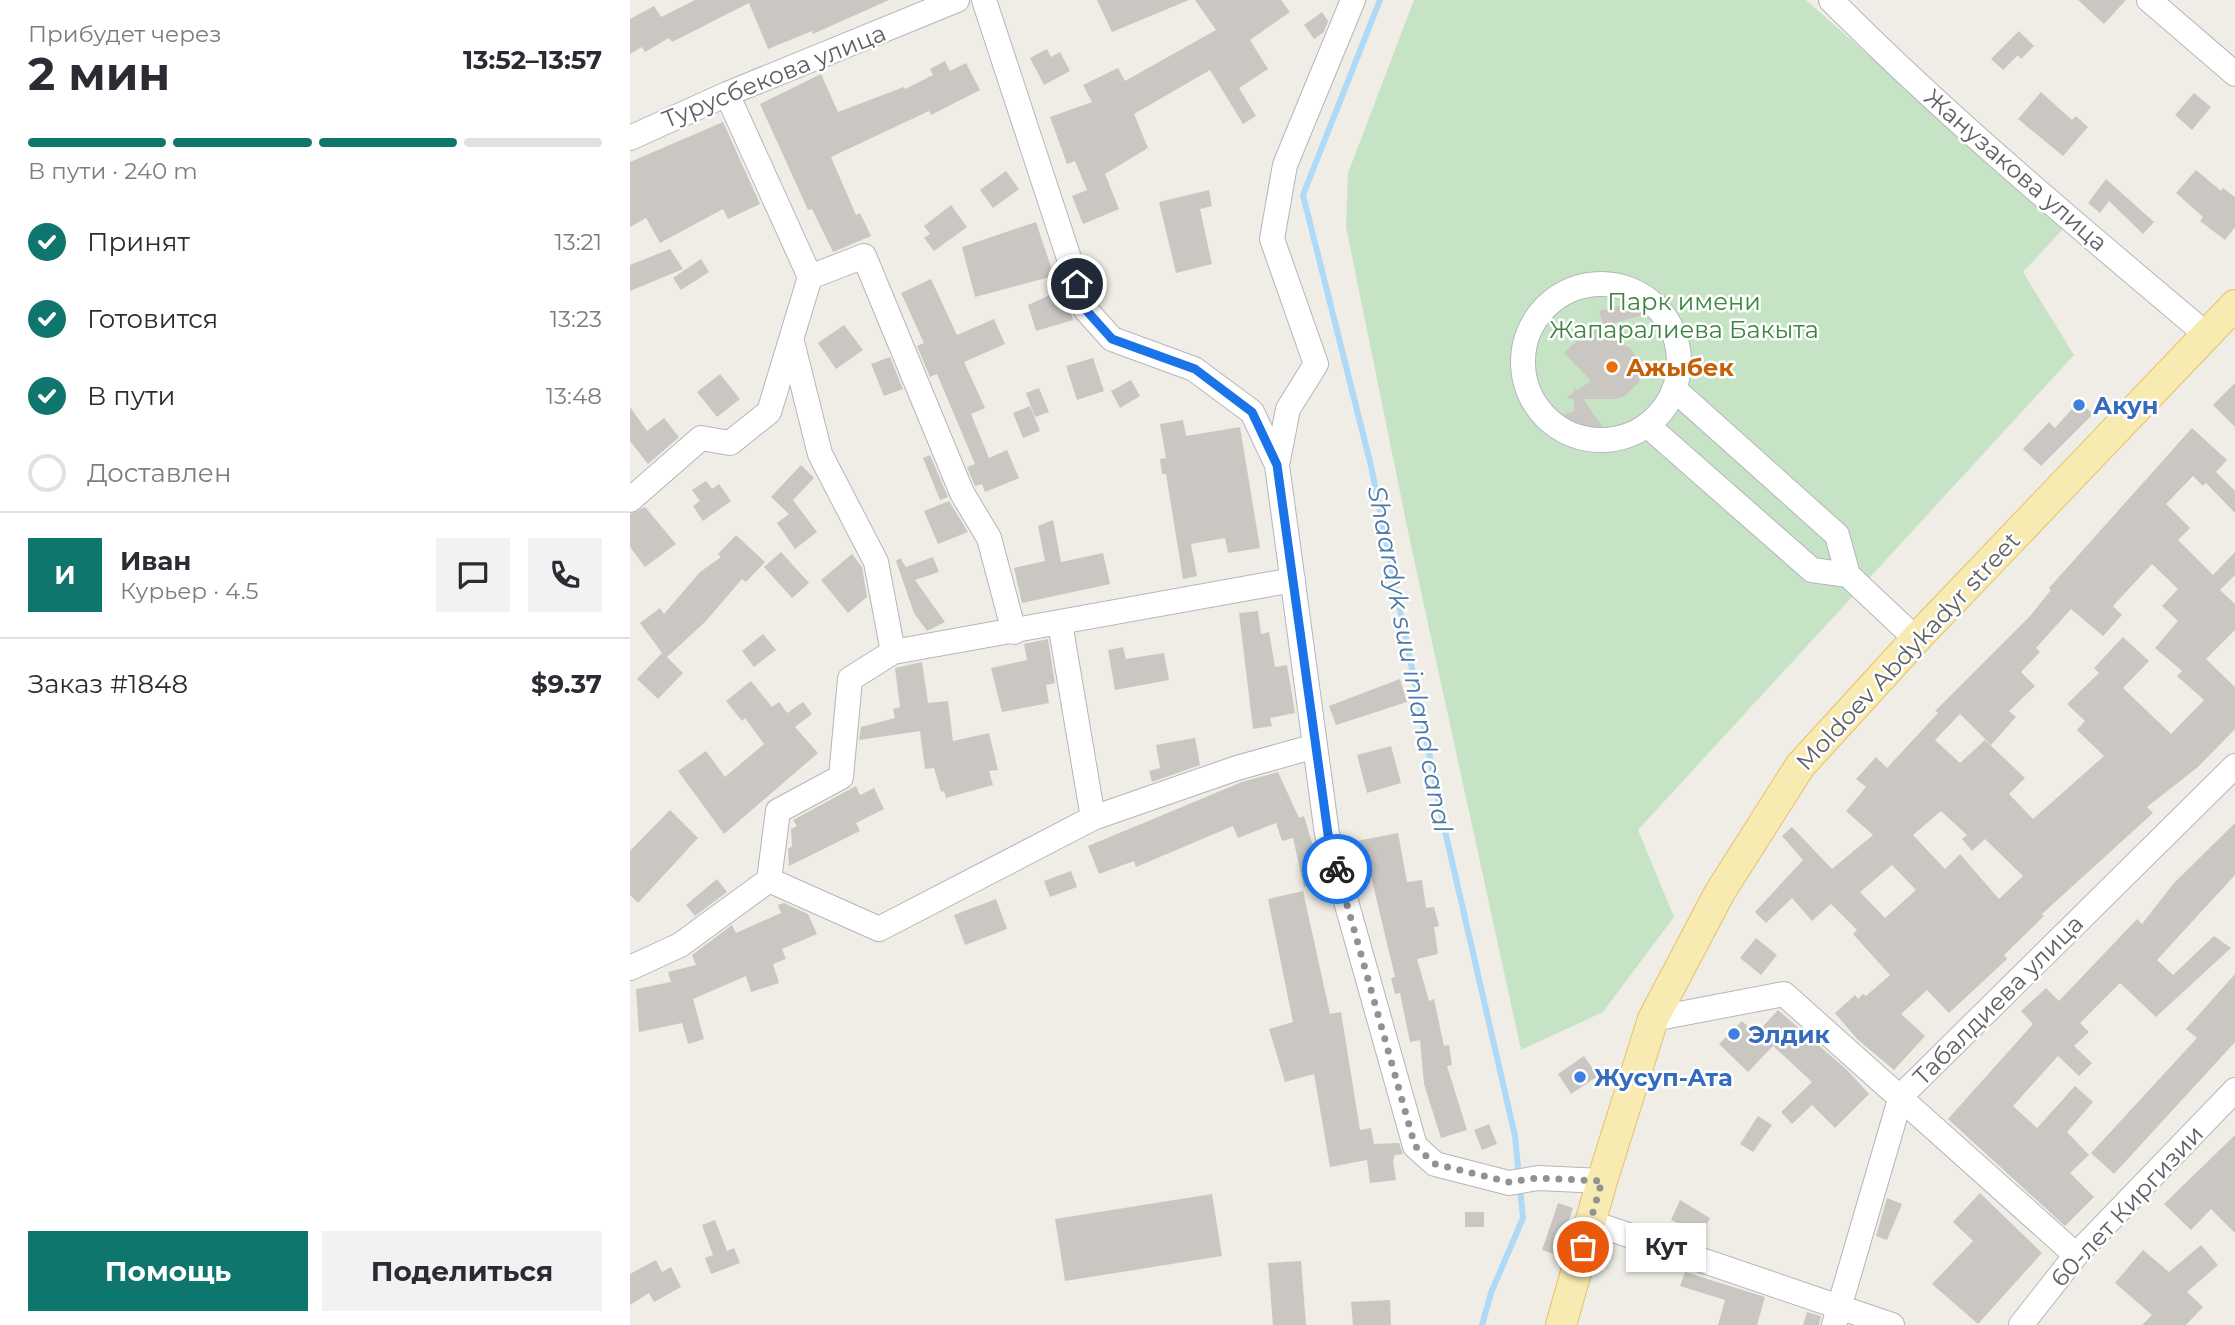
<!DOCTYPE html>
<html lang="ru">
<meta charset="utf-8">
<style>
body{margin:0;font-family:Montserrat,sans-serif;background:#f2f2f3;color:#2b2b33;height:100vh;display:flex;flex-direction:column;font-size:26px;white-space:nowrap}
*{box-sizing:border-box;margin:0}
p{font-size:23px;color:#7c7c81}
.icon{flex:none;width:38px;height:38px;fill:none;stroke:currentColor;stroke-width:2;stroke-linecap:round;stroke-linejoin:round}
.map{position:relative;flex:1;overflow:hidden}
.drawer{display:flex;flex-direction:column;background:#fff;width:630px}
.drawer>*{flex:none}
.pin{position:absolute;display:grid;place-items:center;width:60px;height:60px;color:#fff;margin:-30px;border:4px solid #fff;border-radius:50%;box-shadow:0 2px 7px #0007}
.courier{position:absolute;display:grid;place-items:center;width:70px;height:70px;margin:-35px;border:5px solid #1a73e8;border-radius:50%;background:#fff;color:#222;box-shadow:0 2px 9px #0007}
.bubble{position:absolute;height:49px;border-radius:0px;background:#fff;box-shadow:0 2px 5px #0004;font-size:23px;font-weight:700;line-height:49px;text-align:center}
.summary em{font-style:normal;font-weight:700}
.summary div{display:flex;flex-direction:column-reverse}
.summary{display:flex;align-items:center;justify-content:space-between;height:119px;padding:0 28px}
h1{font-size:46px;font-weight:700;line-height:52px}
.bar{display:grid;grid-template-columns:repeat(4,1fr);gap:10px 7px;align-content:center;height:84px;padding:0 28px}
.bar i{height:9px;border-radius:5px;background:#e1e1e2}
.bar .on{background:#0f766e}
.bar p{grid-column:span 4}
.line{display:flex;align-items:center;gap:18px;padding:0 28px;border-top:2px solid #e1e1e2}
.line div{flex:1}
.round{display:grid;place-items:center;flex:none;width:74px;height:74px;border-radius:0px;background:#f2f2f3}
ol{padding:0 28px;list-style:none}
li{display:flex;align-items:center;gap:21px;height:77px}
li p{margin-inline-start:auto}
li .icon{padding:7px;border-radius:50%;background:#0f766e;color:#fff;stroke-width:4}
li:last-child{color:#7c7c81}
li i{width:38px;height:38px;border:4px solid #e1e1e2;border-radius:50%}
.button{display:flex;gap:14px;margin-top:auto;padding:14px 28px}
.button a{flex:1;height:80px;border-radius:0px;background:#0f766e;color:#fff;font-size:28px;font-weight:700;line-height:80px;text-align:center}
.button a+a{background:#f2f2f3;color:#2b2b33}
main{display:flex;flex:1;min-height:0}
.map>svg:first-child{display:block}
</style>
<main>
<section class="drawer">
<div class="summary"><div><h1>2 мин</h1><p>Прибудет через</p></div><em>13:52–13:57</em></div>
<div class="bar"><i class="on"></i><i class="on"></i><i class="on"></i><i></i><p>В пути · 240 m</p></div>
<ol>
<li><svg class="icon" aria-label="check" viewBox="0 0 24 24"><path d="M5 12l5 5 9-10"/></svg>Принят<p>13:21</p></li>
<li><svg class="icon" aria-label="check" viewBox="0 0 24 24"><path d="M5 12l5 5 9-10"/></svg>Готовится<p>13:23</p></li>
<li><svg class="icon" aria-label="check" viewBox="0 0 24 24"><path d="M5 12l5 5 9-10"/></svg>В пути<p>13:48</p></li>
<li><i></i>Доставлен</li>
</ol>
<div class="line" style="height:126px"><b class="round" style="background:#0f766e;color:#fff">И</b><div><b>Иван</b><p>Курьер · 4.5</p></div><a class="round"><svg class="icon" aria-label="chat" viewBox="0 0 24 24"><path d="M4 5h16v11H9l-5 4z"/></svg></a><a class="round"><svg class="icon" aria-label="phone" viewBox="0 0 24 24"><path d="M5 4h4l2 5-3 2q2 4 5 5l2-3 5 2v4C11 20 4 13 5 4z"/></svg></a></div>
<div class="line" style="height:91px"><div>Заказ #1848</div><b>$9.37</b></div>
<div class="button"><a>Помощь</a><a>Поделиться</a></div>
</section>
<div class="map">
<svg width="1605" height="1325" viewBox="0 0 1605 1325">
<rect width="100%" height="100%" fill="#efede6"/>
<path fill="#c6e4c5" d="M 784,0 L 1176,0 L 1434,228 L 1393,272 L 1444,355 L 1008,830 L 1044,917 L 973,1012 L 891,1050 L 780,541 L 716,227 L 718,173 Z"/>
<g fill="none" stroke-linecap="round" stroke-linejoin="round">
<path stroke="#aed9f7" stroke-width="6" d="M 750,0 L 673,195 L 741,466 L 813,822 L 885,1136 L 889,1177
M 852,1325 L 861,1293 L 893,1218 L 890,1188"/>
</g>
<path fill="#cac7c3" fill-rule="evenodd" d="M 65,0 L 259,0 L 183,34 L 182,31 L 138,49 L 119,3 L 42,42 L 39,38 L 15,52 L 12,47 L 0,54 L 0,19 L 24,6 L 31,17 Z
M 467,0 L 559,0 L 482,32 Z
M 565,0 L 651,0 L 660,12 L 620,40 L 638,69 L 609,88 L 626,116 L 613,124 L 580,70 L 504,114 L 518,148 L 475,174 L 489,209 L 453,224 L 442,196 L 457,190 L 445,161 L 437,164 L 420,117 L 462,102 L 453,85 L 488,68 L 495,81 L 586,30 Z
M 1448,0 L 1496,0 L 1474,24 Z
M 692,12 L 698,21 L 694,32 L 684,39 L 674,25 Z
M 1389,31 L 1404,46 L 1391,59 L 1388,55 L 1373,70 L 1361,59 Z
M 417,49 L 421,57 L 430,52 L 440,71 L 414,85 L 400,58 Z
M 315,61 L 320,71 L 336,63 L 350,90 L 301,115 L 299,111 L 201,157 L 226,215 L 230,213 L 241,236 L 203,252 L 182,209 L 178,210 L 130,104 L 191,74 L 208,112 L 274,87 L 275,89 L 303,75 L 300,69 Z
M 1411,92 L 1442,120 L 1446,116 L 1458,127 L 1433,156 L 1388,119 Z
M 1564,93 L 1581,107 L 1562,130 L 1545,115 Z
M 93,122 L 130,204 L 98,219 L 93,209 L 30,243 L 16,218 L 0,227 L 0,162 Z
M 1566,170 L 1591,191 L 1593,188 L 1605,197 L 1605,227 L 1595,240 L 1570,221 L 1573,217 L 1546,193 Z
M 376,171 L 389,189 L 363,208 L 350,190 Z
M 1476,179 L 1524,222 L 1513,234 L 1479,201 L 1470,213 L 1458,203 Z
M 579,190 L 582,206 L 570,209 L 582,264 L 546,273 L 529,202 Z
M 321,205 L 337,227 L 304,251 L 294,238 L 300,234 L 294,226 Z
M 406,222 L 424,276 L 345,297 L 332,247 Z
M 40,249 L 53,269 L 0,291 L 0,265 Z
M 71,259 L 79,272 L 51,290 L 43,278 Z
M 301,279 L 327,335 L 364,319 L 375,344 L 334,362 L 355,408 L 341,414 L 359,458 L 377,450 L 389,478 L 355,492 L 352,484 L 345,486 L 337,467 L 345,464 L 307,374 L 300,377 L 287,346 L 294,343 L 271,293 Z
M 433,289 L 443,320 L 406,331 L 398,305 Z
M 1035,294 L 1039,308 L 973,326 L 969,311 Z
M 214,325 L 233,350 L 206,369 L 188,343 Z
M 962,327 L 1000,348 L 1010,363 L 1011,372 L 1009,382 L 995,396 L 986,399 L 953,399 L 972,426 L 966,435 L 950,425 L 938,430 L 930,423 L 932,415 L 944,411 L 944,399 L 936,398 L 944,392 L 944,387 L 947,390 L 961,381 L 934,353 Z
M 260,357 L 273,389 L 254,396 L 241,364 Z
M 463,358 L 474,391 L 447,400 L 436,366 Z
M 90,374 L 110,399 L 87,417 L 67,392 Z
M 501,380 L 510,396 L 490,408 L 481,391 Z
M 1605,383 L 1605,427 L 1583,405 Z
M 409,388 L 419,412 L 405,417 L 396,393 Z
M 1449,401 L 1463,414 L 1411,466 L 1393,449 L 1419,422 L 1425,428 Z
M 400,406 L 410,431 L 393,438 L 383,413 Z
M 0,407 L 17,431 L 34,418 L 49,437 L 18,464 L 0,441 Z
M 553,420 L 556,436 L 610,427 L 630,548 L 598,553 L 595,538 L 561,544 L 567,576 L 553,579 L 536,474 L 532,474 L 530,459 L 536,458 L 530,424 Z
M 1562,428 L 1597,460 L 1586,472 L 1605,491 L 1605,513 L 1576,483 L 1573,486 L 1563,476 L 1536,504 L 1560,528 L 1548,540 L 1583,575 L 1605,552 L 1605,575 L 1590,590 L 1605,604 L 1605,630 L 1576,659 L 1605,687 L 1605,729 L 1568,767 L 1517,807 L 1523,813 L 1412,914 L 1414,916 L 1374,955 L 1377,959 L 1319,1013 L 1297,990 L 1271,1014 L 1295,1036 L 1264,1070 L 1227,1039 L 1205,1013 L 1225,995 L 1228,999 L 1233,994 L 1236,996 L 1260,975 L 1223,934 L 1227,930 L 1201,904 L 1182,921 L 1162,898 L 1136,923 L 1125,912 L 1173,860 L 1152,836 L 1162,827 L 1202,869 L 1243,835 L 1216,811 L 1236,787 L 1226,779 L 1246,757 L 1257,768 L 1308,713 L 1305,711 L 1400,616 L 1421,590 L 1419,588 ZM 1522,564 L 1548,589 L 1532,606 L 1548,621 L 1525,648 L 1552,671 L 1547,676 L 1574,700 L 1541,734 L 1493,688 L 1519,661 L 1493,637 L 1464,668 L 1469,673 L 1437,704 L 1455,721 L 1447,730 L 1474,756 L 1403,819 L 1379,794 L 1395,778 L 1355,740 L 1330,763 L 1305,740 L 1330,714 L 1361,745 L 1386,717 L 1379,711 L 1405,686 L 1391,672 L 1410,652 L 1406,648 L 1441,609 L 1473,636 L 1492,615 L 1483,606 ZM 1311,811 L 1337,835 L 1332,839 L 1342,851 L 1355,839 L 1393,876 L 1369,899 L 1330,854 L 1315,869 L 1283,835 ZM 1262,865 L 1286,890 L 1255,918 L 1230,892 Z
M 300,455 L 318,497 L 310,500 L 293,458 Z
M 171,465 L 184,478 L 163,500 L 187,532 L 165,549 L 147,523 L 159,514 L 141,497 Z
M 76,481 L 82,489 L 89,484 L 101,501 L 73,521 L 63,506 L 70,501 L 62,490 Z
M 319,501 L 338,532 L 308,544 L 294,511 Z
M 15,507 L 46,544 L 15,567 L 0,547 L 0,514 Z
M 423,520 L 431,562 L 473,553 L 480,584 L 392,603 L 384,568 L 415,561 L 408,526 Z
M 106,535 L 135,562 L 116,582 L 112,579 L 76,621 L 37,657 L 53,673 L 28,699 L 7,679 L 32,653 L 10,623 L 30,608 L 34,614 L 70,572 L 91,557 L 88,554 Z
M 151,552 L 179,583 L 162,598 L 134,567 Z
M 222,554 L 232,567 L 237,597 L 218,613 L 191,580 Z
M 303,557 L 309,572 L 285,580 L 315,622 L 297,631 L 284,613 L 266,561 L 270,558 L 276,567 Z
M 628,611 L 631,634 L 639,632 L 645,667 L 657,665 L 665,713 L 640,718 L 642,726 L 623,729 L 609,613 Z
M 133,634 L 146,650 L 124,667 L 112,651 Z
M 418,639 L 425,683 L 416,685 L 419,703 L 372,712 L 361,668 L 397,660 L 394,644 Z
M 493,647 L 496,659 L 534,653 L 539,680 L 485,690 L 478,650 Z
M 292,662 L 298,703 L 318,701 L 323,741 L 359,733 L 368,770 L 359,771 L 363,785 L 316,798 L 314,791 L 311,792 L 304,768 L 295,769 L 290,731 L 229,740 L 231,727 L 265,718 L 263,709 L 270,707 L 265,668 Z
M 770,679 L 777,702 L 706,725 L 699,706 Z
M 121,681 L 142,707 L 149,702 L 157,713 L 173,702 L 182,714 L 165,727 L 188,753 L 94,834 L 48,771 L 76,751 L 95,777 L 134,744 L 115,718 L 112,721 L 96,701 Z
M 565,738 L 570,765 L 522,782 L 519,771 L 530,768 L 526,745 Z
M 761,746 L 771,783 L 737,793 L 727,755 Z
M 648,772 L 669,818 L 674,816 L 694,883 L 674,887 L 663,838 L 652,841 L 646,823 L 608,838 L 603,826 L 506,867 L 504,861 L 469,874 L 458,846 L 612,782 Z
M 226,786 L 230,795 L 244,788 L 254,809 L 226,823 L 230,831 L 159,866 L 158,849 L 162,846 L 161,829 L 167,826 L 163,820 Z
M 40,810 L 68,838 L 8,903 L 0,895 L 0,851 Z
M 1605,823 L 1605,875 L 1527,960 L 1543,975 L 1584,936 L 1601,948 L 1526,1017 L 1490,983 L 1450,1023 L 1459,1032 L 1444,1046 L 1462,1063 L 1449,1076 L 1428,1056 L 1383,1106 L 1407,1128 L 1445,1086 L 1463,1102 L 1437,1132 L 1459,1155 L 1440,1173 L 1464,1197 L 1435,1226 L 1318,1119 L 1403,1024 L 1391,1011 L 1416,988 L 1429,1001 L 1507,919 L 1512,924 L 1544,883 Z
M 768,833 L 777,882 L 792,880 L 796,908 L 804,907 L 809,926 L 804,927 L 808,954 L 787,959 L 799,1001 L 804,999 L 814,1046 L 819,1045 L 822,1065 L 817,1066 L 837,1130 L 811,1138 L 794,1084 L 790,1040 L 780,1042 L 770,993 L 765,994 L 761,978 L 765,977 L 740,872 L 734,873 L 727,841 Z
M 441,871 L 447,887 L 420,897 L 414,881 Z
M 87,879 L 97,892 L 65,916 L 56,905 Z
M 673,891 L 700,1014 L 711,1012 L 730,1130 L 741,1128 L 744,1144 L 769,1143 L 773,1154 L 765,1155 L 763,1161 L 766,1180 L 740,1183 L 737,1160 L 700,1167 L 684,1074 L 655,1082 L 639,1029 L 663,1022 L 638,899 Z
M 366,899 L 377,929 L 335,945 L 324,915 Z
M 154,903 L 178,914 L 187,934 L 152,949 L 156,959 L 143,964 L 149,983 L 121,992 L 116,976 L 63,999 L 74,1039 L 58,1044 L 52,1023 L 9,1032 L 6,989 L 41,982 L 38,972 L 66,965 L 62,955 L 102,925 L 106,933 L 151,913 L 148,905 Z
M 1126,938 L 1147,955 L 1131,975 L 1110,958 Z
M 1605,974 L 1605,1042 L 1484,1174 L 1461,1153 L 1567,1038 L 1556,1029 Z
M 1148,1010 L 1217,1070 L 1239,1094 L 1205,1128 L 1182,1105 L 1162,1124 L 1151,1112 L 1182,1082 L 1143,1046 L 1118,1072 L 1089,1044 L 1112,1021 L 1126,1034 Z
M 954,1056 L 968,1076 L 941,1094 L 928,1074 Z
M 1128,1116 L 1142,1125 L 1123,1152 L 1110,1144 Z
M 859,1124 L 867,1144 L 852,1150 L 844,1130 Z
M 1605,1135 L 1605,1233 L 1581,1209 L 1561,1230 L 1534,1204 Z
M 1350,1193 L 1412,1253 L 1348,1324 L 1302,1284 L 1343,1241 L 1323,1222 Z
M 582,1194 L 592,1256 L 435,1281 L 425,1219 Z
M 1257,1198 L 1272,1204 L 1257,1240 L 1246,1236 Z
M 1050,1200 L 1080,1218 L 1072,1234 L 1041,1220 Z
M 928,1203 L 943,1208 L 926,1255 L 912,1250 Z
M 835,1212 L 854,1212 L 854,1227 L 835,1227 Z
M 85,1220 L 97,1251 L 104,1248 L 110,1263 L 81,1274 L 75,1258 L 83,1255 L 72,1225 Z
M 1571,1245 L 1588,1265 L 1557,1292 L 1573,1307 L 1556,1325 L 1512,1325 L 1522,1315 L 1485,1283 L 1513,1250 L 1539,1272 Z
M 26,1260 L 32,1272 L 41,1267 L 51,1287 L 24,1302 L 19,1293 L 0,1305 L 0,1274 Z
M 671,1261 L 676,1325 L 643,1325 L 638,1263 Z
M 1055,1272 L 1135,1297 L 1127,1325 L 1088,1325 L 1095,1300 L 1050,1286 Z
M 760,1300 L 761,1325 L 723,1325 L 721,1302 Z
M 1177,1312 L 1191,1316 L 1189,1325 L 1173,1325 Z"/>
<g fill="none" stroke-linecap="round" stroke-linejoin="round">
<g stroke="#b3b6ba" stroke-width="26">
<path id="minor" d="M 354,0 L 456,310 L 482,339 L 564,369 L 622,412 L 647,465 L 697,834 L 785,1146 L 805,1164 L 879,1183 L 908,1178 L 972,1181
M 1201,0 C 1319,119 1449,227 1577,335
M 1519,0 L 1605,74
M 0,138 L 97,94 L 327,0
M 180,277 L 234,256 L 332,493 L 359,538 L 384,632
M893 362a78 78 0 1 1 156 0a78 78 0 1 1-156 0Z
M 162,342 L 190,454 L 246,562 L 263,652
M 1044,389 L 1207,535 L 1218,575
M 1017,425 L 1182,570 L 1218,575 L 1286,639
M 647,465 L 658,409 L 686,364 L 642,239 L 655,165 L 723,0
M 0,500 L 71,438 L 100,443 L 139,412 L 180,277 L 97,94
M 430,623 L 463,818
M 139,880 L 249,929 L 463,818 L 607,768 L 685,746
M 0,968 L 50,945 L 139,880 L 148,811 L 211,777 L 220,679 L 263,652 L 663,580
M 1023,1019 L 1154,994 L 1446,1255
M 960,1222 L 1262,1325
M 1204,1325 L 1271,1096 L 1605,766
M 1391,1325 L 1446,1255 L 1605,1090"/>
</g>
<g stroke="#e5c069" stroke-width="32">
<path id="major" d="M 931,1325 L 972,1181 L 1023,1019 L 1090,892 L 1170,766 L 1286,639 L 1605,305"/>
</g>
<use href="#minor" stroke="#fff" stroke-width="24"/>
<use href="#major" stroke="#f8ebb2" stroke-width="30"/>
</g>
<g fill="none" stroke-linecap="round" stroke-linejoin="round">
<path stroke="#919292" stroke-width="7" stroke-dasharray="0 12.6" d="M 707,869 L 785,1146 L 805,1164 L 879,1182 L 908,1178 L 972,1181 L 953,1247"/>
<path stroke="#1a73e8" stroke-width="9" d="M 447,284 L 456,310 L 482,339 L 565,369 L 622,412 L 647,465 L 698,834 L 707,869"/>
</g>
<circle fill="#e8710a" stroke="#fff" stroke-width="2.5" cx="982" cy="367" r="7"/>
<g fill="#3f7fe0" stroke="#fff" stroke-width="2.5">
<circle cx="1449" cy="405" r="7"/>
<circle cx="1104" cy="1034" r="7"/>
<circle cx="950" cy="1077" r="7"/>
</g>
<g text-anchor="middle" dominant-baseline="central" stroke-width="5" stroke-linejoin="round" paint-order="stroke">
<g font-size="24" fill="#5e6165" stroke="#fff">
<text transform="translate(144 76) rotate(-22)">Турусбекова улица</text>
<text transform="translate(1386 170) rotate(41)">Жанузакова улица</text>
<text transform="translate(1278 651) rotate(-47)">Moldoev Abdykadyr street</text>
<text transform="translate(1368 1000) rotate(-45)">Табалдиева улица</text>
<text transform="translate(1497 1206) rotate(-47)">60-лет Киргизии</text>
</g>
<g font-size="24" fill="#3e8440" stroke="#fff">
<text x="1054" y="301">Парк имени<tspan x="1054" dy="28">Жапаралиева Бакыта</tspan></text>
</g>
<g font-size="24" font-weight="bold" fill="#c56008" stroke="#fff" text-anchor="start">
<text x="996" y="367">Ажыбек</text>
</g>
<g font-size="24" font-weight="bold" fill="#366cbe" stroke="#fff" text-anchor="start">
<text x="1463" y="405">Акун</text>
<text x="1118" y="1034">Элдик</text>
<text x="964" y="1077">Жусуп-Ата</text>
</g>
<g font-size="26" font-style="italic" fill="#4c7aa8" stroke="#fff">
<text transform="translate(780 659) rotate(79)">Shaardyk suu inland canal</text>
</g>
</g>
</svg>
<div class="pin" style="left:953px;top:1247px;background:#ea580c"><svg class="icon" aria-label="bag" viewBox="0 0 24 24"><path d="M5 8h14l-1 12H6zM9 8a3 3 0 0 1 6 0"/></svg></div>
<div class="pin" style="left:447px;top:284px;background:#1f2937"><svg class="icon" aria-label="home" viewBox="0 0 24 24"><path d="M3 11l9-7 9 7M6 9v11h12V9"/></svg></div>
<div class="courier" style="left:707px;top:869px"><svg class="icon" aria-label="bike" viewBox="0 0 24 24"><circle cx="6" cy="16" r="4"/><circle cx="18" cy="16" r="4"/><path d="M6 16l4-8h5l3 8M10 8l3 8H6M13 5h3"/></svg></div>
<div class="bubble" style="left:996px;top:1223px;width:80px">Кут</div>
</div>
</main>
